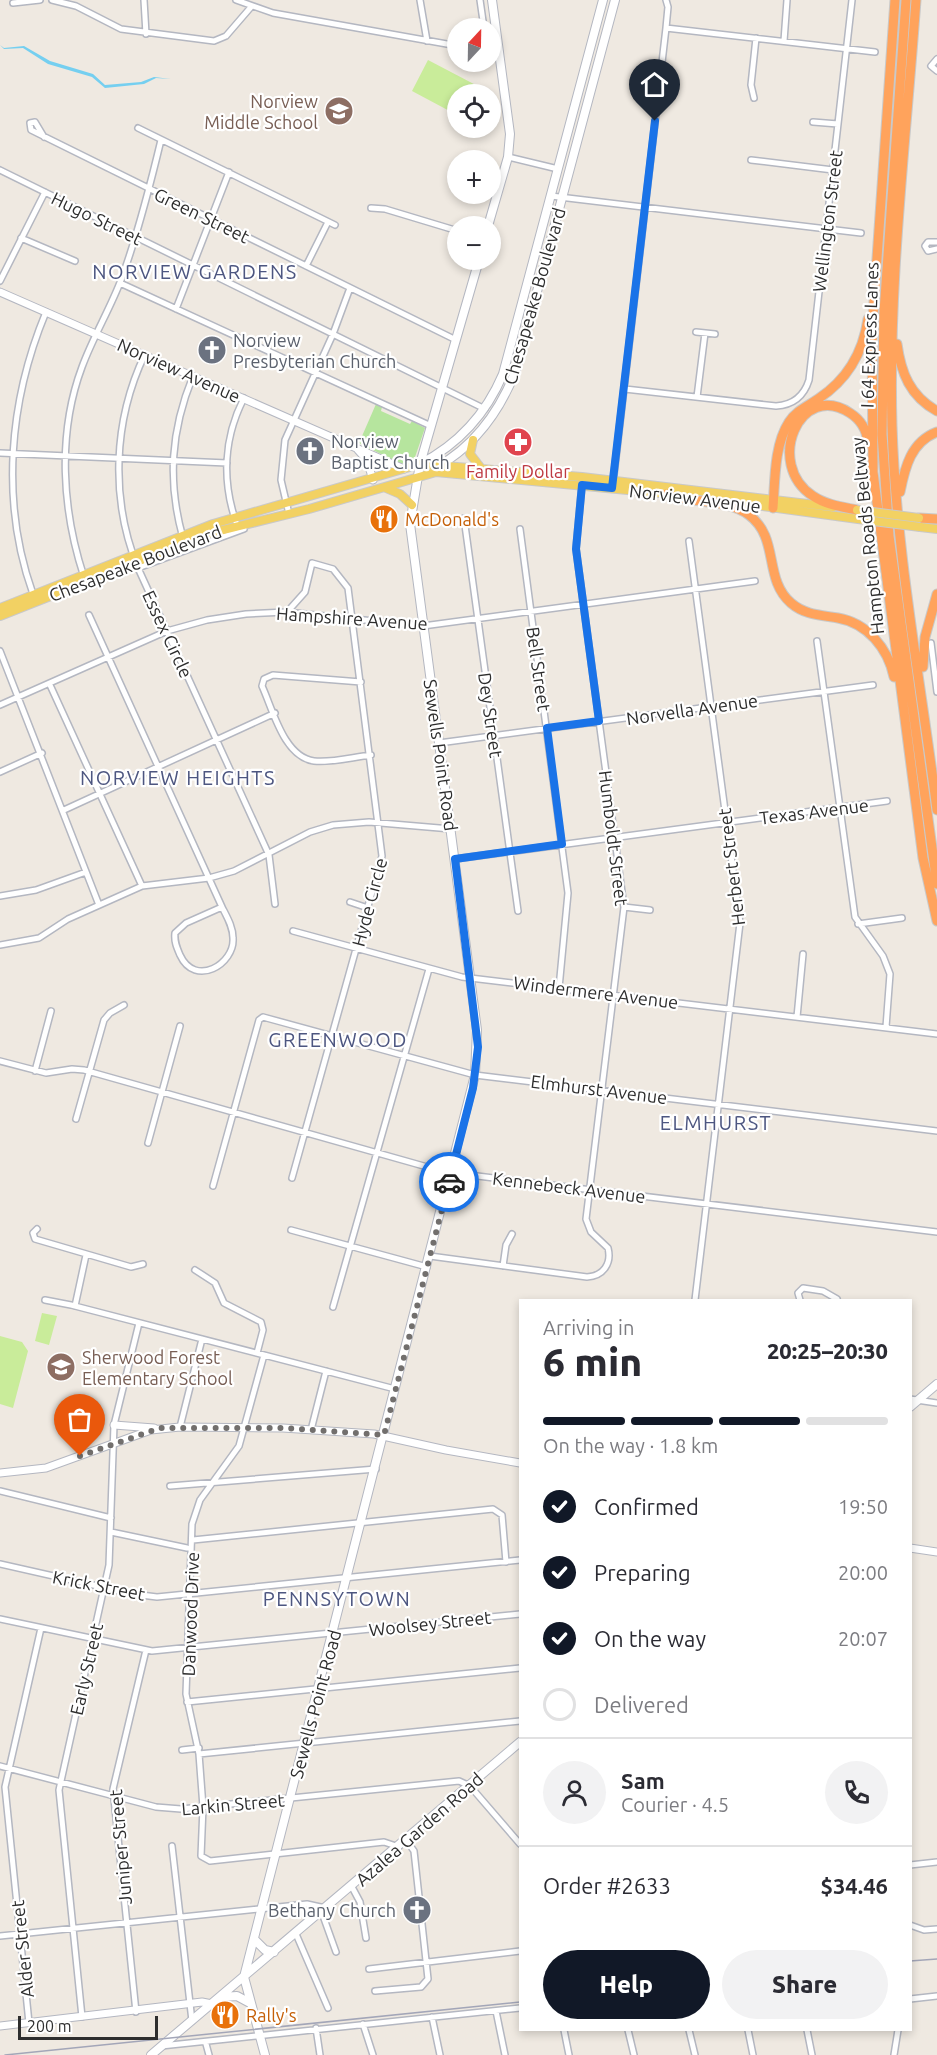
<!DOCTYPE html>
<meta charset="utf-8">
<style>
body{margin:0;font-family:Ubuntu,sans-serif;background:#f2f2f3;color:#2b2b33;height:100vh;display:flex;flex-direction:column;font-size:22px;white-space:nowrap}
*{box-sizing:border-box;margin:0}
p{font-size:20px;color:#7c7c81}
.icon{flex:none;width:33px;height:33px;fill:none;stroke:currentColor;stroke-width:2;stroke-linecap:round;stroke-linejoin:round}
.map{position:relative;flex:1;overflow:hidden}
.panel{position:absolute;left:519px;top:1299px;width:393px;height:732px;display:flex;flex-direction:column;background:#fff;border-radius:0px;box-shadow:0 3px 9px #0003}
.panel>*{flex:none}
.needle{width:39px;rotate:22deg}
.fabs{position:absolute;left:447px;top:18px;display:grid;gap:12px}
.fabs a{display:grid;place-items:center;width:54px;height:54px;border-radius:50%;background:#fff;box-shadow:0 3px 9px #0003;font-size:30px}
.scale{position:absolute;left:18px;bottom:15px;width:140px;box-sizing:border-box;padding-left:6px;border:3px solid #2e2e2e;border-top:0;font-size:16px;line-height:21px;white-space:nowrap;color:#2e2e2e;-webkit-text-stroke:4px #fff;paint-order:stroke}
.pin{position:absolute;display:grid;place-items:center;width:51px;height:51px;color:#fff;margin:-62px -26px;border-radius:50% 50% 50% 0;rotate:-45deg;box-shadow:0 0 6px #0007}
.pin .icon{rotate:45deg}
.courier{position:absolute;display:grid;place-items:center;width:60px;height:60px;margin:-30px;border:4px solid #1a73e8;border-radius:50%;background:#fff;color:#222;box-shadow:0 2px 8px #0007}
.head em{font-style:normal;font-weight:800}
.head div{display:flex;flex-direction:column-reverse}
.head{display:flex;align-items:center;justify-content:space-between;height:102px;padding:0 24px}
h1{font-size:39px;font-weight:800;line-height:45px}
.bar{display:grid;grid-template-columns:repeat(4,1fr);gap:9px 6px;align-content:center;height:72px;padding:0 24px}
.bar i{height:8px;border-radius:4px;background:#e1e1e2}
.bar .current{background:#111827}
.bar p{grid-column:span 4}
.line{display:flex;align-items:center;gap:15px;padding:0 24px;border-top:2px solid #e1e1e2}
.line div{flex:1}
.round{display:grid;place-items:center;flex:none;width:63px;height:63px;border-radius:32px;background:#f2f2f3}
ol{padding:0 24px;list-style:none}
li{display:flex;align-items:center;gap:18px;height:66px}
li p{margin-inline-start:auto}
li .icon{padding:6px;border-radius:50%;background:#111827;color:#fff;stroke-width:4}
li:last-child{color:#7c7c81}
li i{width:33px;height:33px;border:3px solid #e1e1e2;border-radius:50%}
.button{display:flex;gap:12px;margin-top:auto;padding:12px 24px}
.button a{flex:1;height:69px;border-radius:36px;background:#111827;color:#fff;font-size:24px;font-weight:800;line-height:69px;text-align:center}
.button a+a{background:#f2f2f3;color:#2b2b33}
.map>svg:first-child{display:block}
</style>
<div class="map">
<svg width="937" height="2055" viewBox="0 0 937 2055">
<rect width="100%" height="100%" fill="#efe9e1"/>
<path fill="#b6e59e" d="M 376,404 L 382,407 L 381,411 L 410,424 L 412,421 L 425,428 L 414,460 L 401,464 L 359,443 Z"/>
<path fill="#c9ec9a" d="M 428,60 L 491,93 L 491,95 L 458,94 L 457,115 L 412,91 Z
M 42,1313 L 57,1316 L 49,1345 L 35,1341 Z
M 0,1336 L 22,1342 L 28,1351 L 13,1408 L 0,1404 Z"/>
<path fill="#75cff0" d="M 0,45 L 4,48 L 24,46 L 50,61 L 93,74 L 105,85 L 141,82 L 154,77 L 171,79 L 156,78 L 144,84 L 105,88 L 92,77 L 48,64 L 23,48 L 4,49 Z"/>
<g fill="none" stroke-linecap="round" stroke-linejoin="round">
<g stroke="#b4b7c1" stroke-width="8">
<path id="minor" d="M 52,0 L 76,6 L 121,29 L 214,41 L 226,36 L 251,7
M 144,0 L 146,34
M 236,0 L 273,13 L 458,46
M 420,0 L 427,41
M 480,0 L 484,28
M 13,3 L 40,0
M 666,28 L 875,52
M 784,41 L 787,0
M 490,52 L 500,53
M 937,59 L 931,66 L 937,71
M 754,98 L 751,85 L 756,38
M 813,122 L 838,124
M 138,128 L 335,225
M 44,137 L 35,122 L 30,123 L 31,130 L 456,340
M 508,157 L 558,169
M 751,160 L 833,170
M 0,170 L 485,409
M 551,196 L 861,233
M 371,208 L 385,209 L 458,231
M 21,238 L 75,261
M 937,242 L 928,242 L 925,246 L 928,251 L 937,249
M 306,266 L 328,222
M 0,281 L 45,192
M 120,283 L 431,426
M 176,309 L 229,172
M 696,332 L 715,334
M 145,354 C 113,421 110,499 138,568 L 269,855 L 275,904
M 625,389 L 776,406 C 793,405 804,396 809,380 L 852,0
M 697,397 L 705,333
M 0,453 L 227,463
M 613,483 L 666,28 L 668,7 L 666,0
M 289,514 L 281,480 L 285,440 L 333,334 L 350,288
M 464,518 L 518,911
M 237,525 C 222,483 223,439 244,398
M 520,529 L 568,893 L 559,988
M 183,538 C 167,481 171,430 193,376
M 689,541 L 740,923 L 695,1300
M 138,568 L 244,529
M 84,577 C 62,510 57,434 82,367 C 93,337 110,309 121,280 C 138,234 150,186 161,140
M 33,594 C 0,502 9,401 46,312
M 288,611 L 305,592 L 312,563 L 333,569 L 348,588 L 382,856 L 292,1178
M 89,615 L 222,907
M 817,641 L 855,917 L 883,956 L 890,974 L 886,1027
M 931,643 L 937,692
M 0,651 L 99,905
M 361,682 L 273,675 L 264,679 L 262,686 C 273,710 284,757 314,761 C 332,763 353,757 371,755
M 50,685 L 142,886
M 0,705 L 167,631 L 207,620 L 246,614 L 286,612 L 423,626 L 755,581
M 439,743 L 873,685
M 0,772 L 42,753
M 64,810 L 275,713
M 455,859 L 887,801
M 0,896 L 36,890 L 86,872
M 350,902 L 368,908
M 222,907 C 227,917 233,927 233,938 C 235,964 195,988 180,955 C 177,948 174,942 175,933 L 186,923 Z
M 624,907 L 650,910
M 858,924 L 902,918
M 293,931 L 462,977 L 937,1034
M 0,945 L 39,938 L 68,919 L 142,886 L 209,878 L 234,871 L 310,832 L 333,825 L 369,822 L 451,829
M 797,1017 L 803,954
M 0,1061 L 46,1073 L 72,1069 L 84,1070 L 445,1172 L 937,1232
M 35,1071 L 51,1011
M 76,1119 L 104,1020 L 110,1013 L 124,1005
M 148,1143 L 180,1026
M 213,1186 L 259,1020 L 263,1017 L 475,1075 L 937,1131
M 37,1229 L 33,1233 L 35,1239 L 131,1267 L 143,1264
M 291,1230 L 427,1267
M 430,1256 L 587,1277 C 603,1276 612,1264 608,1248 L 591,1232 L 586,1219 L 624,907 L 576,549 L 582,484
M 503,1266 L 506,1245 L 512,1234
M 195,1270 L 215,1283 L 224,1303 L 261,1322 L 263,1330 L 257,1353
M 45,1300 L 71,1305 L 395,1389
M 800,1300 L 798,1293 L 803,1288 L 823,1291 L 837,1299
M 75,1306 L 86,1255
M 333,1307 L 429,969
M 264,1355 L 239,1446 L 200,1500 L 192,1524 L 186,1694 L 199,1754 L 203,1807 L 201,1856 L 210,1861 L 384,1842 L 399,1847
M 910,1399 L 937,1403
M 180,1427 L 202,1339
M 311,1430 L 326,1371
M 170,1486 L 376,1469
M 0,1491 L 111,1518
M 111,1532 L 187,1548
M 193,1540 L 493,1509 L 502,1515 L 506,1562
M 0,1564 L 133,1594 L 157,1597 L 520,1560
M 0,1619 L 152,1651 L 520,1614
M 187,1702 L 520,1668
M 182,1750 L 199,1748
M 199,1754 L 520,1721
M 0,1766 L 156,1807 L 181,1809 L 459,1781 L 470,1786 L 520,1844
M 172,1846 L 192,2021
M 910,1865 L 937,1862
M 352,1887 L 360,1902 L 366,1938
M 322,1913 L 336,1952
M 910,1925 L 924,1930 L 937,1929
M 296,1934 L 328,2008
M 0,1936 L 307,1904 L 325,1908
M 369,1969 L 520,1951
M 375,1991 L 421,1987 L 428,1979 L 414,1851 L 406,1840
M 910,1999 L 937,1996
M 496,2011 L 505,2055
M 136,2012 L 113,1789 L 146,1650
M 82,2017 L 59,1790 L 109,1565 L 114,1425 L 139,1323
M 432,2017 L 440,2055
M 29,2023 L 5,1787 L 41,1628
M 363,2024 L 373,2055
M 316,2028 L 320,2055
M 564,2030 L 569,2055
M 628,2030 L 634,2055
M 689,2030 L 695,2055
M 748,2030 L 753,2055
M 807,2030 L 812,2055
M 206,2044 L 209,2055
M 161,2046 L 520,2008
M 894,2055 L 898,2030"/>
</g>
<g stroke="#b4b7c1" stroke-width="9">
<path id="tertiary" d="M 0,292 L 404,469
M 358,450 L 367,460 L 373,480
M 114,1425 L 154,1428
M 0,1473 L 46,1468 L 151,1430 L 180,1427 L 283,1428 L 374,1434 L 446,1450 L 520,1463
M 910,1548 L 937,1552
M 0,2026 L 202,2002 L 212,2004"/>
</g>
<g stroke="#b4b7c1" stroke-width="10">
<path id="secondary" d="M 488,226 L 508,157 L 510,134 L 492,0
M 420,464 C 459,444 486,414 503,374 L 603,0
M 437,467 C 476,445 500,411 516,370 L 615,0
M 910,1407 L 937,1384
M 254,1939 L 265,1950 L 274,1952
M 222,1997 L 237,1996 L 250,2003
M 151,2055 L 520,1742
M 265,2055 L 244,1977 L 475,1075 L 477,1030 L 410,524 L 420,464 L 479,260"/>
</g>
<g stroke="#c9c9c9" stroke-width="10">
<path id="primary" d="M 473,440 L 470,454 L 480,467
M 386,488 L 400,494 L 412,505
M 725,501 L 858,519
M 920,527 L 937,529
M 0,608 L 213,524 L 420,464 L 582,477 L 833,507
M 0,616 L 207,534 L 309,509 L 436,472 L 670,494"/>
</g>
<g stroke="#c9c9c9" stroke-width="11">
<path id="motorway" d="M 895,0 L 872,330 L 873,472 L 923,858 L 937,921
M 906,0 L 884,312 L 882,434 L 889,536 L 937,884
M 916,0 C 906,141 888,284 892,426 C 896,554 921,683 937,810
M 897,344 C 901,373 910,396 937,411
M 900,492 C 905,467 911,442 937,432
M 666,494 C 692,504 726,498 749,515 C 780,538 763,579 791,603 C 805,615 820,615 838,618 C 867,623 888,648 894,677
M 773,508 C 775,481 774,445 789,422 C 796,411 808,406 818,399 C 847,380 863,353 868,319
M 857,510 C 843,507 826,505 813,496 C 764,464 800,380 850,413 C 861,420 867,431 868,443
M 919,518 L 937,519
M 923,667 L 925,637 L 937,594"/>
</g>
<use href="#minor" stroke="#fff" stroke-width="5"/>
<use href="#tertiary" stroke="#fff" stroke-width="7"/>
<use href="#secondary" stroke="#fff" stroke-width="8"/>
<use href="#primary" stroke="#f2d163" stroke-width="8"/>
<use href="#motorway" stroke="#ffa35c" stroke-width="9"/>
<path stroke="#a3a6b8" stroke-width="1.5" d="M 910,1961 L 937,1959
M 5,2055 L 520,2002"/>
<g stroke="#c9c9c9" stroke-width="10" stroke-linecap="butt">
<path id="primary-bridge" d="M 857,510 L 919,518
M 858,519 L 920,527"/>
</g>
<use href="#primary-bridge" stroke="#f2d163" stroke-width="8"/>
</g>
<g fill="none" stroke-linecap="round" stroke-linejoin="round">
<path stroke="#726f6d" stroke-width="6" stroke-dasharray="0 10.8" d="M 80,1456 L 160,1428 L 283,1428 L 384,1435 L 449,1182"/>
<path stroke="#1a73e8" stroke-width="8" d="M 449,1182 L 473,1088 L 478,1047 L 455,859 L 562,844 L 547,728 L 599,721 L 576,549 L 582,485 L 612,488 L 655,121"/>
</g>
<defs>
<g id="school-disc" transform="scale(1.5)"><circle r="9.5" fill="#8d6e63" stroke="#fff"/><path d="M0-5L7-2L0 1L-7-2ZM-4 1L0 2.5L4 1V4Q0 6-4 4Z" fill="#fff"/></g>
<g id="church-disc" transform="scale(1.5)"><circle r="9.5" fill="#6b7280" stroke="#fff"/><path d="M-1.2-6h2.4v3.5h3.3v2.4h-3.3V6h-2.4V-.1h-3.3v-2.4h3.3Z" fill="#fff"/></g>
<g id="pharmacy-disc" transform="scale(1.5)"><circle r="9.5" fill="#e0444e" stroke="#fff"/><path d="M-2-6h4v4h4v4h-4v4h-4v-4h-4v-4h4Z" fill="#fff"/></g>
<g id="restaurant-disc" transform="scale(1.5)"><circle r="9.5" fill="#e8710a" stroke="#fff"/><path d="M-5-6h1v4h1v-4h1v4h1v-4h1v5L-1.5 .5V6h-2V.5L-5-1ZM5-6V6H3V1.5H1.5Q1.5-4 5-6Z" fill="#fff"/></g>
</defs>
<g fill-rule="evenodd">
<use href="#school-disc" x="339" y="111"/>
<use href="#church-disc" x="212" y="350"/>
<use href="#pharmacy-disc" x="518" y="442"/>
<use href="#church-disc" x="310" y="451"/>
<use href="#restaurant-disc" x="384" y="519"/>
<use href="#school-disc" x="61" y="1367"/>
<use href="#church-disc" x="417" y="1910"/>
<use href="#restaurant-disc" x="225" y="2015"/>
</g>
<g text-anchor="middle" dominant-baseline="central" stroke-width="4.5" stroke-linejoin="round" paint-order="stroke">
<g font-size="18" fill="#785e54" stroke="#fff" text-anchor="end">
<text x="318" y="101">Norview<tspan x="318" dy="21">Middle School</tspan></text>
<text x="82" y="1357" text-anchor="start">Sherwood Forest<tspan x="82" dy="21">Elementary School</tspan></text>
</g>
<g font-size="18" fill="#2e2e2e" stroke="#fff">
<text transform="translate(202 215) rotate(26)">Green Street</text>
<text transform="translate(97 218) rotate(26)">Hugo Street</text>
<text transform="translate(827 221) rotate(-83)">Wellington Street</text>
<text transform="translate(534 296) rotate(-74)">Chesapeake Boulevard</text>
<text transform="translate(869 335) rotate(-88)">I 64 Express Lanes</text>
<text transform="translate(179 370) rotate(24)">Norview Avenue</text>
<text transform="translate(695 498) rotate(7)">Norview Avenue</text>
<text transform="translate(867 536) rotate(-96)">Hampton Roads Beltway</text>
<text transform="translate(135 563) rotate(-21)">Chesapeake Boulevard</text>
<text transform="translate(352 618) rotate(4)">Hampshire Avenue</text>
<text transform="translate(168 634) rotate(65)">Essex Circle</text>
<text transform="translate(539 669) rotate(82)">Bell Street</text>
<text transform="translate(692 709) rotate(-8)">Norvella Avenue</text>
<text transform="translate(491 715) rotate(82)">Dey Street</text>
<text transform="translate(441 755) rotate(82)">Sewells Point Road</text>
<text transform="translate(814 811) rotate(-7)">Texas Avenue</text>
<text transform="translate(614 838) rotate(83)">Humboldt Street</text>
<text transform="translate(731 867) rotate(-97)">Herbert Street</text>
<text transform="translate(369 902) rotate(-75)">Hyde Circle</text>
<text transform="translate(596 992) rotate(7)">Windermere Avenue</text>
<text transform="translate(599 1089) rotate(7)">Elmhurst Avenue</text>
<text transform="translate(569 1187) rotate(7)">Kennebeck Avenue</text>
<text transform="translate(99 1585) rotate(11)">Krick Street</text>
<text transform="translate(190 1614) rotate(-88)">Danwood Drive</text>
<text transform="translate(430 1623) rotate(-6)">Woolsey Street</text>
<text transform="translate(86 1669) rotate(-77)">Early Street</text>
<text transform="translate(315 1704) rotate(-75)">Sewells Point Road</text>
<text transform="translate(233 1804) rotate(-5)">Larkin Street</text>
<text transform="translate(419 1829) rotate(-41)">Azalea Garden Road</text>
<text transform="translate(120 1847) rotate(-95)">Juniper Street</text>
<text transform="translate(22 1949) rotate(-96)">Alder Street</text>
</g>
<g font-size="18" fill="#5b616d" stroke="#fff" text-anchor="start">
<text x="233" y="340">Norview<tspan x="233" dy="21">Presbyterian Church</tspan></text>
<text x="331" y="441">Norview<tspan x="331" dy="21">Baptist Church</tspan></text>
<text x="396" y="1910" text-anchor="end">Bethany Church</text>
</g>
<g font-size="18" fill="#be3a42" stroke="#fff">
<text x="518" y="471">Family Dollar</text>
</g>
<g font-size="18" fill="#c56008" stroke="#fff" text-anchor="start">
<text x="405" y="519">McDonald's</text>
<text x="246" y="2015">Rally's</text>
</g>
<g font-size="20" letter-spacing="1.5" fill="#4d5680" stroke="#fff">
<text x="195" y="271">NORVIEW GARDENS</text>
<text x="178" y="777">NORVIEW HEIGHTS</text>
<text x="338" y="1039">GREENWOOD</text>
<text x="716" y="1122">ELMHURST</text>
<text x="337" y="1598">PENNSYTOWN</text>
</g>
</g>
</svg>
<div class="fabs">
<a><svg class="needle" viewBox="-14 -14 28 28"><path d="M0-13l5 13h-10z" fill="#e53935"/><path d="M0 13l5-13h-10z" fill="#7c7c81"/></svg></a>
<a><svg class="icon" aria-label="locate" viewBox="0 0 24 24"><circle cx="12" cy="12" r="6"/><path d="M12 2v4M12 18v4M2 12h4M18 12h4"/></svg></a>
<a>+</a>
<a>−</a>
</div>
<div class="scale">200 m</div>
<div class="pin" style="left:80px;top:1456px;background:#ea580c"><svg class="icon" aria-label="bag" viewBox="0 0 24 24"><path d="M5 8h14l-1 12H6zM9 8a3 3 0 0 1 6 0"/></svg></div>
<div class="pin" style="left:655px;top:121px;background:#1f2937"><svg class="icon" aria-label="home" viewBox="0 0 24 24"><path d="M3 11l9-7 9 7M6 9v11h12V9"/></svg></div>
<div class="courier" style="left:449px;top:1182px"><svg class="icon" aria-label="car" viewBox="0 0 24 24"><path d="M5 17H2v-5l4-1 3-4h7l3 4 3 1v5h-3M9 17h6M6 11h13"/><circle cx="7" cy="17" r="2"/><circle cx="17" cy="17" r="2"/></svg></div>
<section class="panel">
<div class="head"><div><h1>6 min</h1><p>Arriving in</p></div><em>20:25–20:30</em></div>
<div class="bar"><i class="current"></i><i class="current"></i><i class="current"></i><i></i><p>On the way · 1.8 km</p></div>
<ol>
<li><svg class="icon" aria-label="check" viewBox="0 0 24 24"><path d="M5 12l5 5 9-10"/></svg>Confirmed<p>19:50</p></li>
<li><svg class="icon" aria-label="check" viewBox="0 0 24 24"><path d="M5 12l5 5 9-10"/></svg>Preparing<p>20:00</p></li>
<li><svg class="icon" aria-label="check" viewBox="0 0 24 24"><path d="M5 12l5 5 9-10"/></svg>On the way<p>20:07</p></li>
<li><i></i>Delivered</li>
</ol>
<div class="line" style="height:108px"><a class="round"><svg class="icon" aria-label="person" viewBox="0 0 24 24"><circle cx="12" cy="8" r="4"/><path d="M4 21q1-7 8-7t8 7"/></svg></a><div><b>Sam</b><p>Courier · 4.5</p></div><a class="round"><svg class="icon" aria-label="phone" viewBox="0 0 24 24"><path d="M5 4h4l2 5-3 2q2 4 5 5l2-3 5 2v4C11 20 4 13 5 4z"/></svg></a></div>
<div class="line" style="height:78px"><div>Order #2633</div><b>$34.46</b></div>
<div class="button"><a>Help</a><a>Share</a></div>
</section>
</div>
